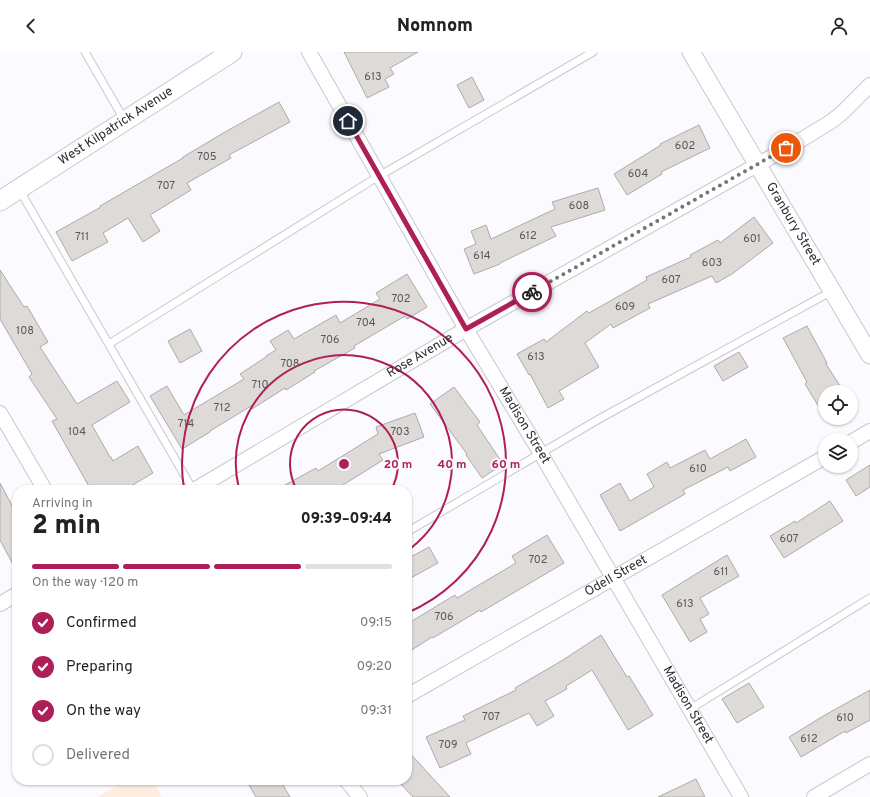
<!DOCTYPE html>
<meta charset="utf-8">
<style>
body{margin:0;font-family:Overpass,sans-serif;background:#f2f2f2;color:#222;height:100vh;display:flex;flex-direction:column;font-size:15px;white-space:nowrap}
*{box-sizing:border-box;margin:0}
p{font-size:13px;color:#767676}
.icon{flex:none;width:22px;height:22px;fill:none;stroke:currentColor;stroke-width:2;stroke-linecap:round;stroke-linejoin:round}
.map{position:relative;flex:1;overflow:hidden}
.details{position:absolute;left:12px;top:433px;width:400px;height:300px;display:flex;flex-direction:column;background:#fff;border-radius:16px;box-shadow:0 1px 3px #0004}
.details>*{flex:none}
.buttons{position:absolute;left:818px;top:333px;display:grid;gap:8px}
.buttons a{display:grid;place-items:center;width:40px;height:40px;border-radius:50%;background:#fff;box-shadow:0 1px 3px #0004;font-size:20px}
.pin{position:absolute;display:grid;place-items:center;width:34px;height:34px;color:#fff;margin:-17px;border:2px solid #fff;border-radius:50%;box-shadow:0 1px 4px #0007}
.courier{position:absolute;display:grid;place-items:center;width:40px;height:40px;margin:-20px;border:3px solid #ae1f58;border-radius:50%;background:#fff;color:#222;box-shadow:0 1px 5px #0007}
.head em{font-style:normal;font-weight:800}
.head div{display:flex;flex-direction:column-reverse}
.head{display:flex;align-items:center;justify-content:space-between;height:68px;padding:0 20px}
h1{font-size:26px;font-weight:800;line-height:30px}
.bar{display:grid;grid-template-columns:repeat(4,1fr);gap:6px 4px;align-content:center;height:48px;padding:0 20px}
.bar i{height:5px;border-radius:3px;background:#e0e0e0}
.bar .current{background:#ae1f58}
.bar p{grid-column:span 4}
ol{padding:0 20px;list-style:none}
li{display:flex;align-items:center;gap:12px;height:44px}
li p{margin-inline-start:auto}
li .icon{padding:4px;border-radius:50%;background:#ae1f58;color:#fff;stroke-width:4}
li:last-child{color:#767676}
li i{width:22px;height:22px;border:2px solid #e0e0e0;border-radius:50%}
header{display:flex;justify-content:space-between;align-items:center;height:52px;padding:0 20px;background:#fff;font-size:18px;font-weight:800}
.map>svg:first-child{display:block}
</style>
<header><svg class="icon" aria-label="back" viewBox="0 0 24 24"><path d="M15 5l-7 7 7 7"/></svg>Nomnom<svg class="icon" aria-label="person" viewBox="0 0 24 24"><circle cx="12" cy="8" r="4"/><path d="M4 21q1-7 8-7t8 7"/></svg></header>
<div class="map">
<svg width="870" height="745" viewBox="0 0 870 745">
<rect width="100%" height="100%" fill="#fbfafe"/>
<path fill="#feeee2" d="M 126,728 L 152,728 L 162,745 L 98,745 Z"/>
<path fill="#dedad7" stroke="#aeaaa8" d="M 344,0 L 418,0 L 390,16 L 394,22 L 385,27 L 389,35 L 367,46 Z
M 472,25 L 484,48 L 469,56 L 457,33 Z
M 279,50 L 290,70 L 229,103 L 231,106 L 187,131 L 191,138 L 150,163 L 160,179 L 143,190 L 128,166 L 103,181 L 108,190 L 72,209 L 56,180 L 101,155 L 100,154 L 183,106 L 183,105 L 225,80 Z
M 699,73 L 710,96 L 661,120 L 662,122 L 627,143 L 614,122 L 661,93 L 660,92 Z
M 598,136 L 605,158 L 551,175 L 556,184 L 500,211 L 500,212 L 474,222 L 464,197 L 476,192 L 471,179 L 486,173 L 491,187 L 555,157 L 552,150 Z
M 754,165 L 773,191 L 732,222 L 716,231 L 712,224 L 648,252 L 650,256 L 613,276 L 611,272 L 585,291 L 599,315 L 559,339 L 564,347 L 548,356 L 530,322 L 529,323 L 517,302 L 544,287 L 546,290 L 587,259 L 589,261 L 647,228 L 646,225 L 691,205 L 690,203 L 718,188 L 720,191 Z
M 0,218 L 24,255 L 27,254 L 48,290 L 40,295 L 77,352 L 117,329 L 130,350 L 92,373 L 110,405 L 111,405 L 113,409 L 138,394 L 153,421 L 124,438 L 91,438 L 52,369 L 57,367 L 29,325 L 32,322 L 0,267 Z
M 407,222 L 427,255 L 407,267 L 405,264 L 354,294 L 355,296 L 314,319 L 315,320 L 286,338 L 285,336 L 252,357 L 251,354 L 210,379 L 210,380 L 182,397 L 150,344 L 167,334 L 184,363 L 244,327 L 240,322 L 266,305 L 266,304 L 276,298 L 270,289 L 288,278 L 294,287 L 336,263 L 340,271 L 380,247 L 376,241 Z
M 807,274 L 827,311 L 826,312 L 844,340 L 825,340 L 825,365 L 805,332 L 807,330 L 783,286 Z
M 190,277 L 202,299 L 180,311 L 168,289 Z
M 739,300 L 748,315 L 723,329 L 714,314 Z
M 454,335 L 480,370 L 477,373 L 503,412 L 482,426 L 466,403 L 467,402 L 430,352 Z
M 415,361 L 424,385 L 379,402 L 383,408 L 335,438 L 276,438 L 316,416 L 318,419 L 378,382 L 376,375 Z
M 746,387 L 756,405 L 730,419 L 728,415 L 683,438 L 685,442 L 620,479 L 600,443 L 620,431 L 630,449 L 654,435 L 647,422 L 667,410 L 670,416 L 705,398 L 710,407 Z
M 870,413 L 870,435 L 856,444 L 846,428 Z
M 0,431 L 17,463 L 17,520 L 0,488 Z
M 830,449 L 843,469 L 784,506 L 770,484 L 795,469 L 796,471 Z
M 547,483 L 564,511 L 481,560 L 480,558 L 433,586 L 432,585 L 407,601 L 407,572 L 455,543 L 457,546 L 516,511 L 512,504 Z
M 429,495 L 438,511 L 407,528 L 407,507 Z
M 727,503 L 739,524 L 700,546 L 709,562 L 700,567 L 707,580 L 690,590 L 662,543 L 704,517 Z
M 601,583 L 627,625 L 629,624 L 653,663 L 628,678 L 592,618 L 566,634 L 567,637 L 545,649 L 554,664 L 537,674 L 529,661 L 466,691 L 471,702 L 440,716 L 426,685 L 465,668 L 463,664 L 516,638 L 515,636 L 563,608 Z
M 749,631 L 764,655 L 737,671 L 722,647 Z
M 870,638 L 870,668 L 846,681 L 845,679 L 801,705 L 789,685 L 825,663 Z
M 407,698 L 450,745 L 413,745 L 397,728 L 407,728 Z
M 696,727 L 705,745 L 658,745 Z
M 246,728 L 280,728 L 290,745 L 256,745 Z"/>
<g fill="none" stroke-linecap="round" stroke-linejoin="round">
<g stroke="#c9c8cc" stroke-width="9">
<path id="service" d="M 85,0 L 125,69
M 19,137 L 193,438
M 109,292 L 379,124 L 593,0
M 407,480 L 599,367 L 832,239
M 690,657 L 870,546"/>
</g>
<g stroke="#c9c8cc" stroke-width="16">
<g id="minor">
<path id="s1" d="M 309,0 L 466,277 L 541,402 L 741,745"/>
<path d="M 0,361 L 45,438"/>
<path d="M 851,390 L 870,379"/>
<path id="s2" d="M 194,438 L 466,277 L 796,91 L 832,69 L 843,60 L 870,33"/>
<path d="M 0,552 L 17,542"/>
<path id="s3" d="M 407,644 L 825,405"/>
<path d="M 346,728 L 360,745"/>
<path d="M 814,745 L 870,712"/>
</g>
</g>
<g stroke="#c9c8cc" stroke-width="19">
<g id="tertiary">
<path id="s4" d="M 691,0 L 870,303"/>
</g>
</g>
<g stroke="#c9c8cc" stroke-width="21">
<g id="secondary">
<path id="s5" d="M 0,149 L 232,0"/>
</g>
</g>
<use href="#service" stroke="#fff" stroke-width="7"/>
<use href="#minor" stroke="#fff" stroke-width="14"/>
<use href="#tertiary" stroke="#fff" stroke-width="17"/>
<use href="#secondary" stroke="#fff" stroke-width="19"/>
</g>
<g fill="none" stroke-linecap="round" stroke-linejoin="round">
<path stroke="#767577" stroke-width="4" stroke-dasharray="0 7.2" d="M 532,240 L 786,96"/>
<path stroke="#ae1f58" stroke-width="5" d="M 348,69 L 466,277 L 532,240"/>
</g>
<g fill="none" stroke="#ae1f58" stroke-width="2">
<path d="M297 438A54 54 0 1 1 391 438"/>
<path d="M239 437A108 108 0 1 1 407 499"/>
<path d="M184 437A162 162 0 1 1 407 561"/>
</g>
<g text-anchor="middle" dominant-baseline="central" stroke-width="4" stroke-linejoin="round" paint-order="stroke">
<g font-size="11" fill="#5a5859">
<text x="373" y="25">613</text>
<text x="685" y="94">602</text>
<text x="207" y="105">705</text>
<text x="638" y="122">604</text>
<text x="166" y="134">707</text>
<text x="579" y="154">608</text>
<text x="528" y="184">612</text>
<text x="82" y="185">711</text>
<text x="752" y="187">601</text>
<text x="482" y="204">614</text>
<text x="712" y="211">603</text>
<text x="671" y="228">607</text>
<text x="401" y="247">702</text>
<text x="625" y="255">609</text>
<text x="366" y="271">704</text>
<text x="25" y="279">108</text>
<text x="330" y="288">706</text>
<text x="536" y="305">613</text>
<text x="290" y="312">708</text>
<text x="260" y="333">710</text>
<text x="222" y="356">712</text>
<text x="186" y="372">714</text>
<text x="77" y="380">104</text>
<text x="400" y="380">703</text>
<text x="698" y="417">610</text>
<text x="789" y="487">607</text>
<text x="538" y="508">702</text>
<text x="721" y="520">611</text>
<text x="685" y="552">613</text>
<text x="444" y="565">706</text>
<text x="491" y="665">707</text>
<text x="845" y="666">610</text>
<text x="809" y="687">612</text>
<text x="448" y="693">709</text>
</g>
<g font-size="13" fill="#2e2d2f" stroke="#fbfafe">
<text stroke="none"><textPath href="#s5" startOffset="138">West Kilpatrick Avenue</textPath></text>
<text stroke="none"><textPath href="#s4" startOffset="200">Granbury Street</textPath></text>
<text stroke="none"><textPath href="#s2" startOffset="263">Rose Avenue</textPath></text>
<text stroke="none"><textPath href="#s1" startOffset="431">Madison Street</textPath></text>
<text stroke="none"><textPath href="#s3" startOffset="241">Odell Street</textPath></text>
<text stroke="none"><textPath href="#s1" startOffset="755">Madison Street</textPath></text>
</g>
</g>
<circle cx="344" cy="412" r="6" fill="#ae1f58" stroke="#fbfafe" stroke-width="2"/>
<g font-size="12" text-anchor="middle" font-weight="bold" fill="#ae1f58" stroke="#fbfafe" stroke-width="4" stroke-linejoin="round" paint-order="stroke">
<text x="398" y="416">20 m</text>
<text x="452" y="416">40 m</text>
<text x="506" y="416">60 m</text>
</g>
</svg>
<div class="buttons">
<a><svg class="icon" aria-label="locate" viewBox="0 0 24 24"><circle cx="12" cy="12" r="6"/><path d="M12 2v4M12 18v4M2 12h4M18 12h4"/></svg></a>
<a><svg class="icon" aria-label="layers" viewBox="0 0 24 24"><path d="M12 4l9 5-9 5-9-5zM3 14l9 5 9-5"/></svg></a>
</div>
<div class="pin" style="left:786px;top:96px;background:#ea580c"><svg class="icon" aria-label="bag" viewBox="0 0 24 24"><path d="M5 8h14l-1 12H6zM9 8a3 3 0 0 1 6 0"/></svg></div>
<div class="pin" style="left:348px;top:69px;background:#1f2937"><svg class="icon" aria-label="home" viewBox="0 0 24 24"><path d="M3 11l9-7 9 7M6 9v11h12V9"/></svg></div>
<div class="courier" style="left:532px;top:240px"><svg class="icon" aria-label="bike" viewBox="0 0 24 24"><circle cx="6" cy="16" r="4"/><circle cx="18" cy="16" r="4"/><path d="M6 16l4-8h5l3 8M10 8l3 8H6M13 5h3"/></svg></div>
<section class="details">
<div class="head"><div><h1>2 min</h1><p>Arriving in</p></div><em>09:39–09:44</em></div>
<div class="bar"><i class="current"></i><i class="current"></i><i class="current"></i><i></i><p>On the way · 120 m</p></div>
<ol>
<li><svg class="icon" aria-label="check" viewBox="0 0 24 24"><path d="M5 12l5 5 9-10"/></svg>Confirmed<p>09:15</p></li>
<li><svg class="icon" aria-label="check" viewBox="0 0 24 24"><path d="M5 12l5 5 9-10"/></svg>Preparing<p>09:20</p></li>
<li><svg class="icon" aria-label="check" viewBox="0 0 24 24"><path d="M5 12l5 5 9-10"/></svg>On the way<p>09:31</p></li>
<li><i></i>Delivered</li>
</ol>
</section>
</div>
